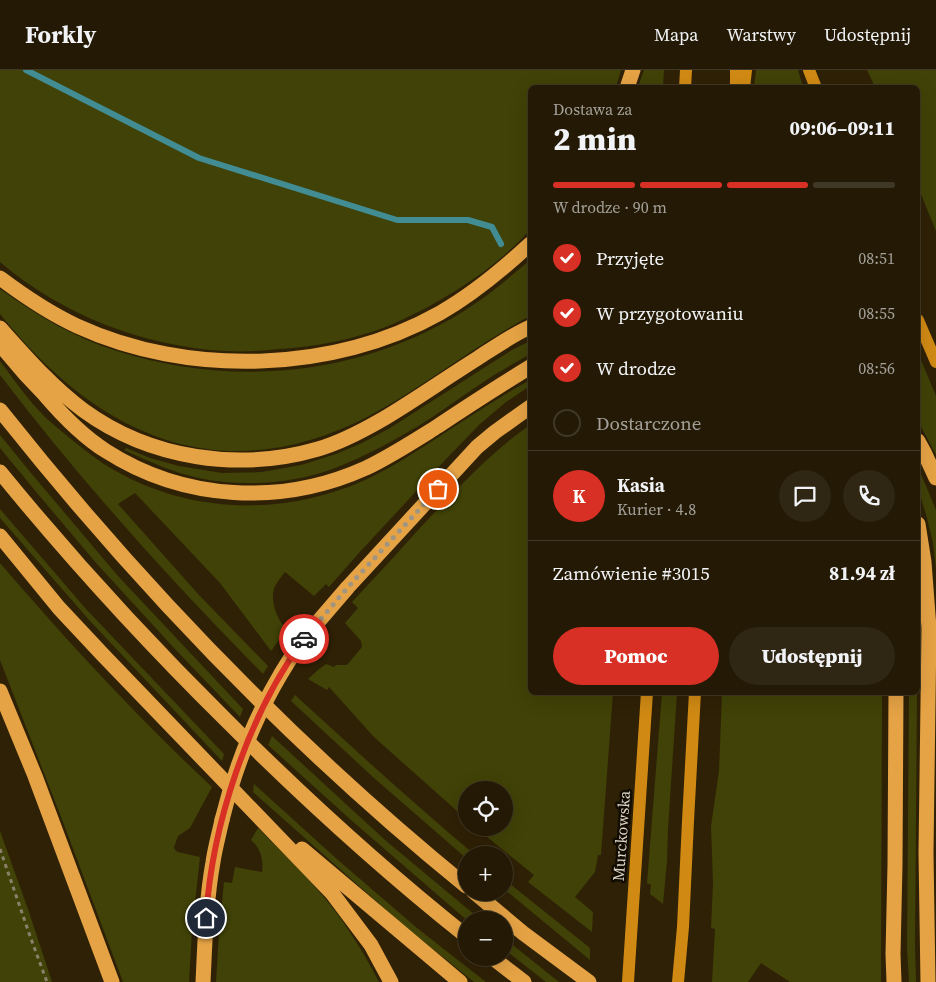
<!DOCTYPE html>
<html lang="pl">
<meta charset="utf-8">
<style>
body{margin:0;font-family:"Source Serif 4",serif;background:#2f2613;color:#f1f3f6;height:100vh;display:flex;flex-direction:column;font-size:19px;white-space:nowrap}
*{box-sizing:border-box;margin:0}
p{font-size:16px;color:#a3a09a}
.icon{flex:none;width:28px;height:28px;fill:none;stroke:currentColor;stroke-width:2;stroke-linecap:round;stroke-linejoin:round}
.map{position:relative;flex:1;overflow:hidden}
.sheet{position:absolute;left:528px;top:15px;width:392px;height:610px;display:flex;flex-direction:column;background:#231904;border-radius:8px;box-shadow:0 5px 20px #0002,0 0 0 1px #403826}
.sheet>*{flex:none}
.buttons{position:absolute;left:458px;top:711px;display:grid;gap:10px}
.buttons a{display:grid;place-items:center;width:55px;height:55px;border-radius:50%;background:#231904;box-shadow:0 5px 20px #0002,0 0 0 1px #403826;font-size:25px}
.pin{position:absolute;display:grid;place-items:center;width:42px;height:42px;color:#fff;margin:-21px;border:2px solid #fff;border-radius:50%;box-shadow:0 1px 5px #0007}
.courier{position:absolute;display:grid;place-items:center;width:50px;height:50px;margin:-25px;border:4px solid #d93025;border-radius:50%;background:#fff;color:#222;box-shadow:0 1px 6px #0007}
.head em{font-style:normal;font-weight:800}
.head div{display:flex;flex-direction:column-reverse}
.head{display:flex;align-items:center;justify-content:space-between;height:85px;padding:0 25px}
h1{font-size:32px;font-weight:800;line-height:38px}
.bar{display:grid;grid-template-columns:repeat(4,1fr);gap:8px 5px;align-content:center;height:60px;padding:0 25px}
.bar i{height:6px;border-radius:4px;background:#403826}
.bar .active{background:#d93025}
.bar p{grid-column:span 4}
.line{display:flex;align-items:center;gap:12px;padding:0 25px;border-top:1px solid #403826}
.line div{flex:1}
.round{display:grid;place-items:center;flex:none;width:52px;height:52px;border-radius:26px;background:#2f2613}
ol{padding:0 25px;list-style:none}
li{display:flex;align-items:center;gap:15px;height:55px}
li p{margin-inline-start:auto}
li .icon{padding:5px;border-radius:50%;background:#d93025;color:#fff;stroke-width:4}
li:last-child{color:#a3a09a}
li i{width:28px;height:28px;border:2px solid #403826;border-radius:50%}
.action{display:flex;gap:10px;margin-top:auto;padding:10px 25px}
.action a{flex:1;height:58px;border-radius:30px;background:#d93025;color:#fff;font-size:20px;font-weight:800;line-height:58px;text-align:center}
.action a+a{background:#2f2613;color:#f1f3f6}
header{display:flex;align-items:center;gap:30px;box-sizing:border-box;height:70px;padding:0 25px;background:#231904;border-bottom:1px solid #403826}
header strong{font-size:24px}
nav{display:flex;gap:28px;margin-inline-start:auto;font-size:18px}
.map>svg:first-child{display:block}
</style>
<header>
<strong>Forkly</strong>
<nav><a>Mapa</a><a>Warstwy</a><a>Udostępnij</a></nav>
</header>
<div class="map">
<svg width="936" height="912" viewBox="0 0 936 912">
<rect width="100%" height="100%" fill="#2f2106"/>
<path fill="#404207" d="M 0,0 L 621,0 L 616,17 L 530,18 L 530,160 C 511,181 488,200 463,216 C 438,232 411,247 383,258 C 350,270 314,277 279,279 C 261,281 244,282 226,281 C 145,277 62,245 0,192 Z
M 644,0 L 664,0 L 663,17 L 638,17 Z
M 756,0 L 798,0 L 803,17 L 754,17 Z
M 867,0 L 936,0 L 936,161 L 918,117 L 918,18 L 875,17 Z
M 530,190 L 530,246 C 474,276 425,316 369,346 C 221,423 98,366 0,244 L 0,219 C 36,245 75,268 117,281 C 232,318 361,306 464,241 C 488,226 509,208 530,190 Z
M 530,271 L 530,284 C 518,291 506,298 494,305 C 472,319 452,334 431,348 C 399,368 365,387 330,400 C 291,414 238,417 199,408 C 172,402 148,391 124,380 L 126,378 L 150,388 L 179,396 L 222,403 L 262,402 L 301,395 L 336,384 L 362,373 L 390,358 L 512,280 Z
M 918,283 L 936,326 L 936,385 L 918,351 Z
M 0,291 C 15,311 34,339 54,355 C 70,368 86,382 104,394 C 183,444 281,448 365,410 C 389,399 412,384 434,370 C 466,349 497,328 530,310 L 530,316 L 506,332 L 480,354 L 448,387 L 358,484 L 329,517 L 326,514 L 314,526 L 285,502 C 281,507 278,511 275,516 C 270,528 275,545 283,555 L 279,570 L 271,581 L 220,513 L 135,423 L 118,434 L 199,525 L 268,596 L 263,604 C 170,510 81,411 0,305 Z
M 530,355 L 530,622 L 613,623 L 601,785 L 598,785 L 595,802 L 575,827 L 593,842 L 592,862 L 528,812 L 534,805 L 476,758 L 504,758 L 504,720 L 466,720 L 466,749 L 374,667 L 329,617 L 327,620 L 308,609 L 318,600 L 326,594 L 334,597 L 336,595 L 347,595 L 362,577 L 361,571 L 345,553 L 358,538 L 352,532 C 374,508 397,484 419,459 C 454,422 488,384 530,355 Z
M 0,365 L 31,403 L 118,506 L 243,639 L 240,647 L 174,578 L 97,494 L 37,423 L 0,378 Z
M 918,397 L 936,440 L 936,499 L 933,473 L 927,448 L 918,418 Z
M 0,439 L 86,539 L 224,684 L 222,691 L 90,551 L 0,448 Z
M 0,493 C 67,571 137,647 212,717 L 190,758 L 178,766 L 174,777 L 175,780 L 178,782 L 200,787 L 192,860 L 189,912 L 123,912 L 63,752 L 0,590 Z
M 662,623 L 677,623 L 668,759 L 667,791 L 663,834 L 650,824 L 651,815 L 647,813 Z
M 722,623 L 882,623 L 881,912 L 790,912 L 761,893 L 748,912 L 712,912 L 715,859 L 711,858 L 713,813 L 711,756 L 719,701 Z
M 909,623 L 917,623 L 915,874 L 916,912 L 909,912 L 907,877 Z
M 295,625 C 354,679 413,733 475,785 L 466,785 L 466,788 L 374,708 L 291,631 Z
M 272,666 L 385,770 L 481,850 L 467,850 L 462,846 L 351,750 L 268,675 Z
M 254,714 L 338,790 L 417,858 L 486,912 L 474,912 L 402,854 L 253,722 Z
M 258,758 C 278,778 299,797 317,819 C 342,847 362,879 379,912 L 216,912 L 219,863 L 224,812 L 232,813 L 235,797 L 262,802 C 264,790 260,777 251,770 Z
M 0,761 L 29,842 L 52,912 L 0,912 Z
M 504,809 L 590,878 L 590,890 L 504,819 Z
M 504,868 L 559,912 L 546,912 L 504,879 Z"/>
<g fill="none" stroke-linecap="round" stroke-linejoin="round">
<path stroke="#428c93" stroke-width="6" d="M 26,0 L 199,88 L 397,150 L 468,150 L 492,157 L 501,174"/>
<path stroke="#8b806b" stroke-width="3" stroke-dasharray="4 4" stroke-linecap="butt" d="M 0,779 L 30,866 L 47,912"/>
<path stroke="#d08a14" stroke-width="12" d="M 809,0 L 816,18
M 685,18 L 686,0
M 736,18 L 736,0
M 744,18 L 746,0
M 918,250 L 936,292
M 628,912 L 647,622
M 678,912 L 683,857 L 688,751 L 695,622"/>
<path stroke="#e6a345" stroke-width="15" d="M 627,18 L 633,0
M 0,208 C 24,226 49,243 77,256 C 188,307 333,303 440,243 C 473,224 502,200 530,174
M 0,258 C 26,287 52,317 83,340 C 150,389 239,402 318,379 C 339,373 364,360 383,349 C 415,330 446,308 478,288 C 495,277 512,265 530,257
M 0,274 C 14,292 29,309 45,325 C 63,346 82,366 106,381 C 184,431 282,436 366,398 C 391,386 414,371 438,356 C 468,336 499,316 530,297
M 0,340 C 138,514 294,676 466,816
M 918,371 L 924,382 L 936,408
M 0,402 C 71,489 147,572 227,651 C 303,727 382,799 466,866
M 918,454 L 924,492 L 929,558 L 926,783 L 928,912
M 0,466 L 59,538 L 103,585 L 332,823 L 371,875 L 391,912
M 305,567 L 348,517 L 477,377 L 495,362 L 530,337
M 0,621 L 35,706 L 112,912
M 302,779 L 460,912
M 474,822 L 523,863 L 589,912
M 493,888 L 524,912
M 203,912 C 205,872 206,831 213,792 C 215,778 219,764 222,750
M 894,912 L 893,884 L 895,795 L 896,622"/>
<path stroke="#e6a345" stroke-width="15" d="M 222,750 C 238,685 266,621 305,567"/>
</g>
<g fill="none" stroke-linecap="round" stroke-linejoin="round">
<path stroke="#9f9582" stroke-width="5" stroke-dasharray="0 9" d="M 304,569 L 348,517 L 438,419"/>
<path stroke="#d93025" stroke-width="6" d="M 206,848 C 212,754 248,645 304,569"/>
</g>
<g text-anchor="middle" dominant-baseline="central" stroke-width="5" stroke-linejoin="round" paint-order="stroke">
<g font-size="16" fill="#dcd3c4" stroke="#120c03">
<text transform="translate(621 766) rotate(-86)">Murckowska</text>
</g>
</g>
</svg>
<div class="buttons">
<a><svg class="icon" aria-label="locate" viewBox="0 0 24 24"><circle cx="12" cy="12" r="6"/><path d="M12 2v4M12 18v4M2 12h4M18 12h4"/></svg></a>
<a>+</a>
<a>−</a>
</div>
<div class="pin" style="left:438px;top:419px;background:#ea580c"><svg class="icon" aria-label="bag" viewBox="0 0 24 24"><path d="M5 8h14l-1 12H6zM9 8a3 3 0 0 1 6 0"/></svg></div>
<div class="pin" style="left:206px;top:848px;background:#1f2937"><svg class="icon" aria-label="home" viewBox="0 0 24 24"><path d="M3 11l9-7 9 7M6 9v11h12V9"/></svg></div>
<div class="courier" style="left:304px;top:569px"><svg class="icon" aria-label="car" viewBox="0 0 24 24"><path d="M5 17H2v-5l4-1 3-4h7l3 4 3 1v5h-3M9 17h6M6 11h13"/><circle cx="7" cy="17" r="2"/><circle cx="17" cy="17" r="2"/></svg></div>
<section class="sheet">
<div class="head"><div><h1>2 min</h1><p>Dostawa za</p></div><em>09:06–09:11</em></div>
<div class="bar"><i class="active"></i><i class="active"></i><i class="active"></i><i></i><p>W drodze · 90 m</p></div>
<ol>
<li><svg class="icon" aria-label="check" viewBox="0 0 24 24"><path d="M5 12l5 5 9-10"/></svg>Przyjęte<p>08:51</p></li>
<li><svg class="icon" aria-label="check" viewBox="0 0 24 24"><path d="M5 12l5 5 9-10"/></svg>W przygotowaniu<p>08:55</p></li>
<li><svg class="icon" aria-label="check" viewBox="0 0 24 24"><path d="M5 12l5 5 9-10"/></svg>W drodze<p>08:56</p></li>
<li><i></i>Dostarczone</li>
</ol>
<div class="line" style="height:90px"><b class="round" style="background:#d93025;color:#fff">K</b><div><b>Kasia</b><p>Kurier · 4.8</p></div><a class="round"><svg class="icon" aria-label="chat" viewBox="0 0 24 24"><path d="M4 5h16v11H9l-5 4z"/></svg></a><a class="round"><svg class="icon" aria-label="phone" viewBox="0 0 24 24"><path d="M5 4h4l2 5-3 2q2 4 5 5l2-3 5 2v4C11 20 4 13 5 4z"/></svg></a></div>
<div class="line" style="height:65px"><div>Zamówienie #3015</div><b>81.94 zł</b></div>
<div class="action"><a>Pomoc</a><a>Udostępnij</a></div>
</section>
</div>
